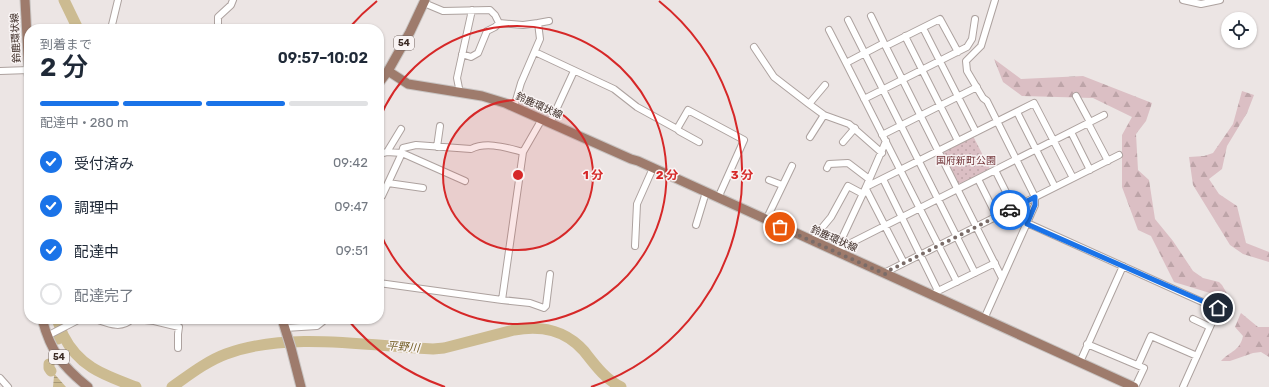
<!DOCTYPE html>
<html lang="ja">
<meta charset="utf-8">
<style>
body{margin:0;font-family:Rubik,"Noto Sans JP",sans-serif;background:#f2f2f3;color:#1f2937;height:100vh;display:flex;flex-direction:column;font-size:15px;white-space:nowrap}
*{box-sizing:border-box;margin:0}
p{font-size:13px;color:#747a83}
.icon{flex:none;width:22px;height:22px;fill:none;stroke:currentColor;stroke-width:2;stroke-linecap:round;stroke-linejoin:round}
.map{position:relative;flex:1;overflow:hidden}
.panel{position:absolute;left:24px;top:24px;width:360px;height:300px;display:flex;flex-direction:column;background:#fff;border-radius:16px;box-shadow:0 1px 3px #0004}
.panel>*{flex:none}
.buttons{position:absolute;left:1221px;top:12px;display:grid;gap:8px}
.buttons a{display:grid;place-items:center;width:36px;height:36px;border-radius:50%;background:#fff;box-shadow:0 1px 3px #0004;font-size:20px}
.pin{position:absolute;display:grid;place-items:center;width:34px;height:34px;color:#fff;margin:-17px;border:2px solid #fff;border-radius:50%;box-shadow:0 1px 4px #0007}
.courier{position:absolute;display:grid;place-items:center;width:40px;height:40px;margin:-20px;border:3px solid #1a73e8;border-radius:50%;background:#fff;color:#222;box-shadow:0 1px 5px #0007}
.summary em{font-style:normal;font-weight:600}
.summary div{display:flex;flex-direction:column-reverse}
.summary{display:flex;align-items:center;justify-content:space-between;height:68px;padding:0 16px}
h1{font-size:26px;font-weight:600;line-height:30px}
.bar{display:grid;grid-template-columns:repeat(4,1fr);gap:6px 4px;align-content:center;height:48px;padding:0 16px}
.bar i{height:5px;border-radius:3px;background:#e0e1e3}
.bar .selected{background:#1a73e8}
.bar p{grid-column:span 4}
ol{padding:0 16px;list-style:none}
li{display:flex;align-items:center;gap:12px;height:44px}
li p{margin-inline-start:auto}
li .icon{padding:4px;border-radius:50%;background:#1a73e8;color:#fff;stroke-width:4}
li:last-child{color:#747a83}
li i{width:22px;height:22px;border:2px solid #e0e1e3;border-radius:50%}
.map>svg:first-child{display:block}
</style>
<div class="map">
<svg width="1269" height="387" viewBox="0 0 1269 387">
<defs>
<pattern id="green-dots" width="8" height="8" patternUnits="userSpaceOnUse"><rect width="8" height="8" fill="#dbbfc4"/><path d="M2 2h.1M6 6h.1" fill="none" stroke="#bda4a8" stroke-width="1.8" stroke-linecap="round"/></pattern>
<pattern id="forest-firs" width="22" height="20" patternUnits="userSpaceOnUse"><rect width="22" height="20" fill="#dbbfc4"/><path d="M5 1l3.5 6h-7zM16 11l3.5 6h-7z" fill="#bda4a8"/></pattern>
<pattern id="water-rules" width="6" height="5" patternUnits="userSpaceOnUse"><rect width="6" height="5" fill="#ccbb91"/><path d="M0 2.5h6" fill="none" stroke="#a79876"/></pattern>
</defs>
<rect width="100%" height="100%" fill="#ece5e4"/>
<path fill="url(#green-dots)" d="M 973,136 L 990,169 L 961,184 L 958,183 L 943,153 L 944,150 Z"/>
<path fill="url(#forest-firs)" d="M 994,59 L 1021,79 L 1083,76 L 1152,103 L 1146,121 L 1136,134 L 1138,170 L 1149,180 L 1155,219 L 1173,241 L 1193,271 L 1203,278 L 1219,282 L 1222,285 L 1229,297 L 1234,305 L 1231,305 L 1210,293 L 1174,282 L 1151,236 L 1138,230 L 1122,187 L 1122,135 L 1132,117 L 1093,98 L 1022,96 L 1003,82 Z
M 1242,91 L 1254,95 L 1247,113 L 1227,146 L 1222,169 L 1209,179 L 1219,194 L 1237,206 L 1246,243 L 1269,252 L 1269,262 L 1243,254 L 1230,245 L 1193,185 L 1189,157 L 1204,156 L 1213,153 L 1233,124 Z
M 1241,313 L 1258,327 L 1269,327 L 1269,357 L 1261,352 L 1253,353 L 1230,361 L 1221,361 C 1230,351 1240,351 1243,336 L 1235,327 L 1240,315 Z"/>
<path fill="url(#water-rules)" d="M 51,370 L 66,387 L 53,387 L 54,376 Z"/>
<g fill="none" stroke-linecap="round" stroke-linejoin="round">
<path stroke="#ccbb91" stroke-width="11" d="M 64,0 L 78,29
M 57,319 L 63,335 L 58,339
M 63,335 C 79,367 104,375 136,387
M 49,364 L 49,368 L 51,371
M 172,387 C 189,375 207,361 226,354 C 287,331 369,346 433,349 L 444,348 L 514,330 C 542,325 565,330 584,351 C 595,365 605,379 621,387"/>
<g stroke="#ada29f" stroke-width="8">
<path id="street" d="M 1183,0 L 1201,4 L 1220,0
M 424,3 L 443,11 L 490,10 L 495,15 L 499,23 L 523,25 L 538,23 L 540,39 L 521,83 L 514,107
M 871,16 L 884,43
M 848,20 L 975,273
M 538,23 L 549,21
M 923,28 L 976,132
M 111,29 L 118,0
M 218,29 L 218,17 L 231,5 L 233,0
M 829,30 L 846,63
M 905,36 L 958,141
M 886,46 L 940,19 L 958,52
M 754,47 L 774,77 L 809,104 L 824,115 L 849,124 L 882,153
M 535,52 L 614,89 L 637,107 L 677,129 L 688,110 L 744,140 L 718,198
M 462,54 L 471,57 L 478,53 L 487,31 L 495,27 L 499,23
M 0,71 L 29,70
M 460,93 L 457,78 L 472,10
M 1076,96 L 1090,122
M 864,99 L 967,47 L 972,39 L 975,19
M 809,104 L 825,85
M 1017,112 L 1055,187
M 550,123 L 574,71
M 1088,123 L 1108,161
M 677,129 L 679,131 L 699,142
M 1071,132 L 1090,170
M 882,135 L 977,87
M 810,137 L 824,115
M 843,142 L 855,128
M 437,147 L 440,126
M 387,152 L 401,129
M 379,154 L 387,152 L 402,153 L 403,148 L 416,145 L 471,149 C 487,141 507,148 523,152
M 827,168 L 829,164 L 848,163 L 869,179
M 995,170 L 1014,208
M 883,179 L 938,291
M 978,179 L 997,217
M 769,180 L 782,185
M 388,183 L 423,188
M 866,187 L 1034,103 L 1073,178
M 866,189 L 904,263
M 379,198 L 382,196 L 402,153 L 465,181
M 766,220 L 792,166
M 1027,223 L 1218,309 L 1183,387
M 696,225 L 706,192
M 811,241 L 831,217 L 848,186 L 863,194
M 635,246 L 637,204 L 653,168
M 837,250 L 1104,115
M 836,251 L 866,187 L 886,141
M 885,274 L 888,271 L 1119,155
M 957,282 L 846,63 L 884,43 L 1002,278
M 379,283 L 502,300 L 523,152 L 542,119
M 936,292 L 995,263
M 502,300 L 530,303 L 544,308 L 546,306 L 550,274
M 95,319 C 107,323 121,330 132,319
M 136,319 L 154,321 L 179,327 L 178,334 L 178,348
M 984,319 L 1035,205 L 1035,197 L 987,101 L 983,98 L 967,71 L 966,61 L 981,46 L 995,0
M 1193,319 L 1210,327
M 285,328 L 317,326 L 326,319
M 47,336 L 80,319
M 1087,344 L 1144,368 L 1135,387
M 1080,362 L 1123,266
M 1138,365 L 1151,336 L 1197,356
M 0,378 L 8,387"/>
</g>
<g stroke="#c8c4c2" stroke-width="11">
<path id="primary" d="M 25,0 L 29,75
M 388,71 L 408,84 L 482,96 L 505,103 L 631,159 L 638,161 L 1134,387
M 379,83 L 388,71 L 410,32 L 425,0
M 42,319 C 51,352 62,366 88,387
M 282,319 L 291,348 L 301,387"/>
</g>
<use href="#street" stroke="#fff" stroke-width="6"/>
<use href="#primary" stroke="#9e7b6c" stroke-width="9"/>
</g>
<g fill="none" stroke-linecap="round" stroke-linejoin="round">
<path stroke="#7a6c68" stroke-width="4" stroke-dasharray="0 7.2" d="M 780,227 L 885,274 L 888,271 L 1010,210"/>
<path stroke="#1a73e8" stroke-width="5" d="M 1010,210 L 1035,197 L 1035,205 L 1027,224 L 1218,308"/>
</g>
<circle cx="518" cy="175" r="75" fill="#d62828" fill-opacity=".12"/>
<g fill="none" stroke="#d62828" stroke-width="2">
<circle cx="518" cy="175" r="75"/>
<path d="M379 120A149 149 0 1 1 379 230"/>
<path d="M445 387A224 224 0 0 1 348 320M349 28A224 224 0 0 1 377 1M659 1A224 224 0 0 1 591 387"/>
</g>
<g text-anchor="middle" dominant-baseline="central" stroke-width="3" stroke-linejoin="round" paint-order="stroke">
<g fill="#f9f4f4" stroke="#756763" stroke-width="1">
<rect x="394" y="36" width="20" height="14" rx="3"/>
<rect x="49" y="350" width="20" height="14" rx="3"/>
</g>
<g font-size="9" font-weight="bold" fill="#3c2b25">
<text x="404" y="43">54</text>
<text x="59" y="357">54</text>
</g>
<g font-size="10" fill="#3c2b25" stroke="#f9f4f4">
<text transform="translate(16 38) rotate(-93)">鈴鹿環状線</text>
<text transform="translate(539 106) rotate(24)">鈴鹿環状線</text>
<text transform="translate(834 239) rotate(24)">鈴鹿環状線</text>
</g>
<g font-size="10" fill="#703236" stroke="#f9f4f4">
<text x="966" y="161">国府新町公園</text>
</g>
<g font-size="11" font-style="italic" fill="#735d24" stroke="#f9f4f4">
<text transform="translate(403 347) rotate(4)">平野川</text>
</g>
</g>
<circle cx="518" cy="175" r="6" fill="#d62828" stroke="#f9f4f4" stroke-width="2"/>
<g font-size="12" text-anchor="middle" font-weight="bold" fill="#d62828" stroke="#f9f4f4" stroke-width="3" stroke-linejoin="round" paint-order="stroke">
<text x="593" y="179">1 分</text>
<text x="667" y="179">2 分</text>
<text x="742" y="179">3 分</text>
</g>
</svg>
<div class="buttons">
<a><svg class="icon" aria-label="locate" viewBox="0 0 24 24"><circle cx="12" cy="12" r="6"/><path d="M12 2v4M12 18v4M2 12h4M18 12h4"/></svg></a>
</div>
<div class="pin" style="left:780px;top:227px;background:#ea580c"><svg class="icon" aria-label="bag" viewBox="0 0 24 24"><path d="M5 8h14l-1 12H6zM9 8a3 3 0 0 1 6 0"/></svg></div>
<div class="pin" style="left:1218px;top:308px;background:#1f2937"><svg class="icon" aria-label="home" viewBox="0 0 24 24"><path d="M3 11l9-7 9 7M6 9v11h12V9"/></svg></div>
<div class="courier" style="left:1010px;top:210px"><svg class="icon" aria-label="car" viewBox="0 0 24 24"><path d="M5 17H2v-5l4-1 3-4h7l3 4 3 1v5h-3M9 17h6M6 11h13"/><circle cx="7" cy="17" r="2"/><circle cx="17" cy="17" r="2"/></svg></div>
<section class="panel">
<div class="summary"><div><h1>2 分</h1><p>到着まで</p></div><em>09:57–10:02</em></div>
<div class="bar"><i class="selected"></i><i class="selected"></i><i class="selected"></i><i></i><p>配達中 · 280 m</p></div>
<ol>
<li><svg class="icon" aria-label="check" viewBox="0 0 24 24"><path d="M5 12l5 5 9-10"/></svg>受付済み<p>09:42</p></li>
<li><svg class="icon" aria-label="check" viewBox="0 0 24 24"><path d="M5 12l5 5 9-10"/></svg>調理中<p>09:47</p></li>
<li><svg class="icon" aria-label="check" viewBox="0 0 24 24"><path d="M5 12l5 5 9-10"/></svg>配達中<p>09:51</p></li>
<li><i></i>配達完了</li>
</ol>
</section>
</div>
